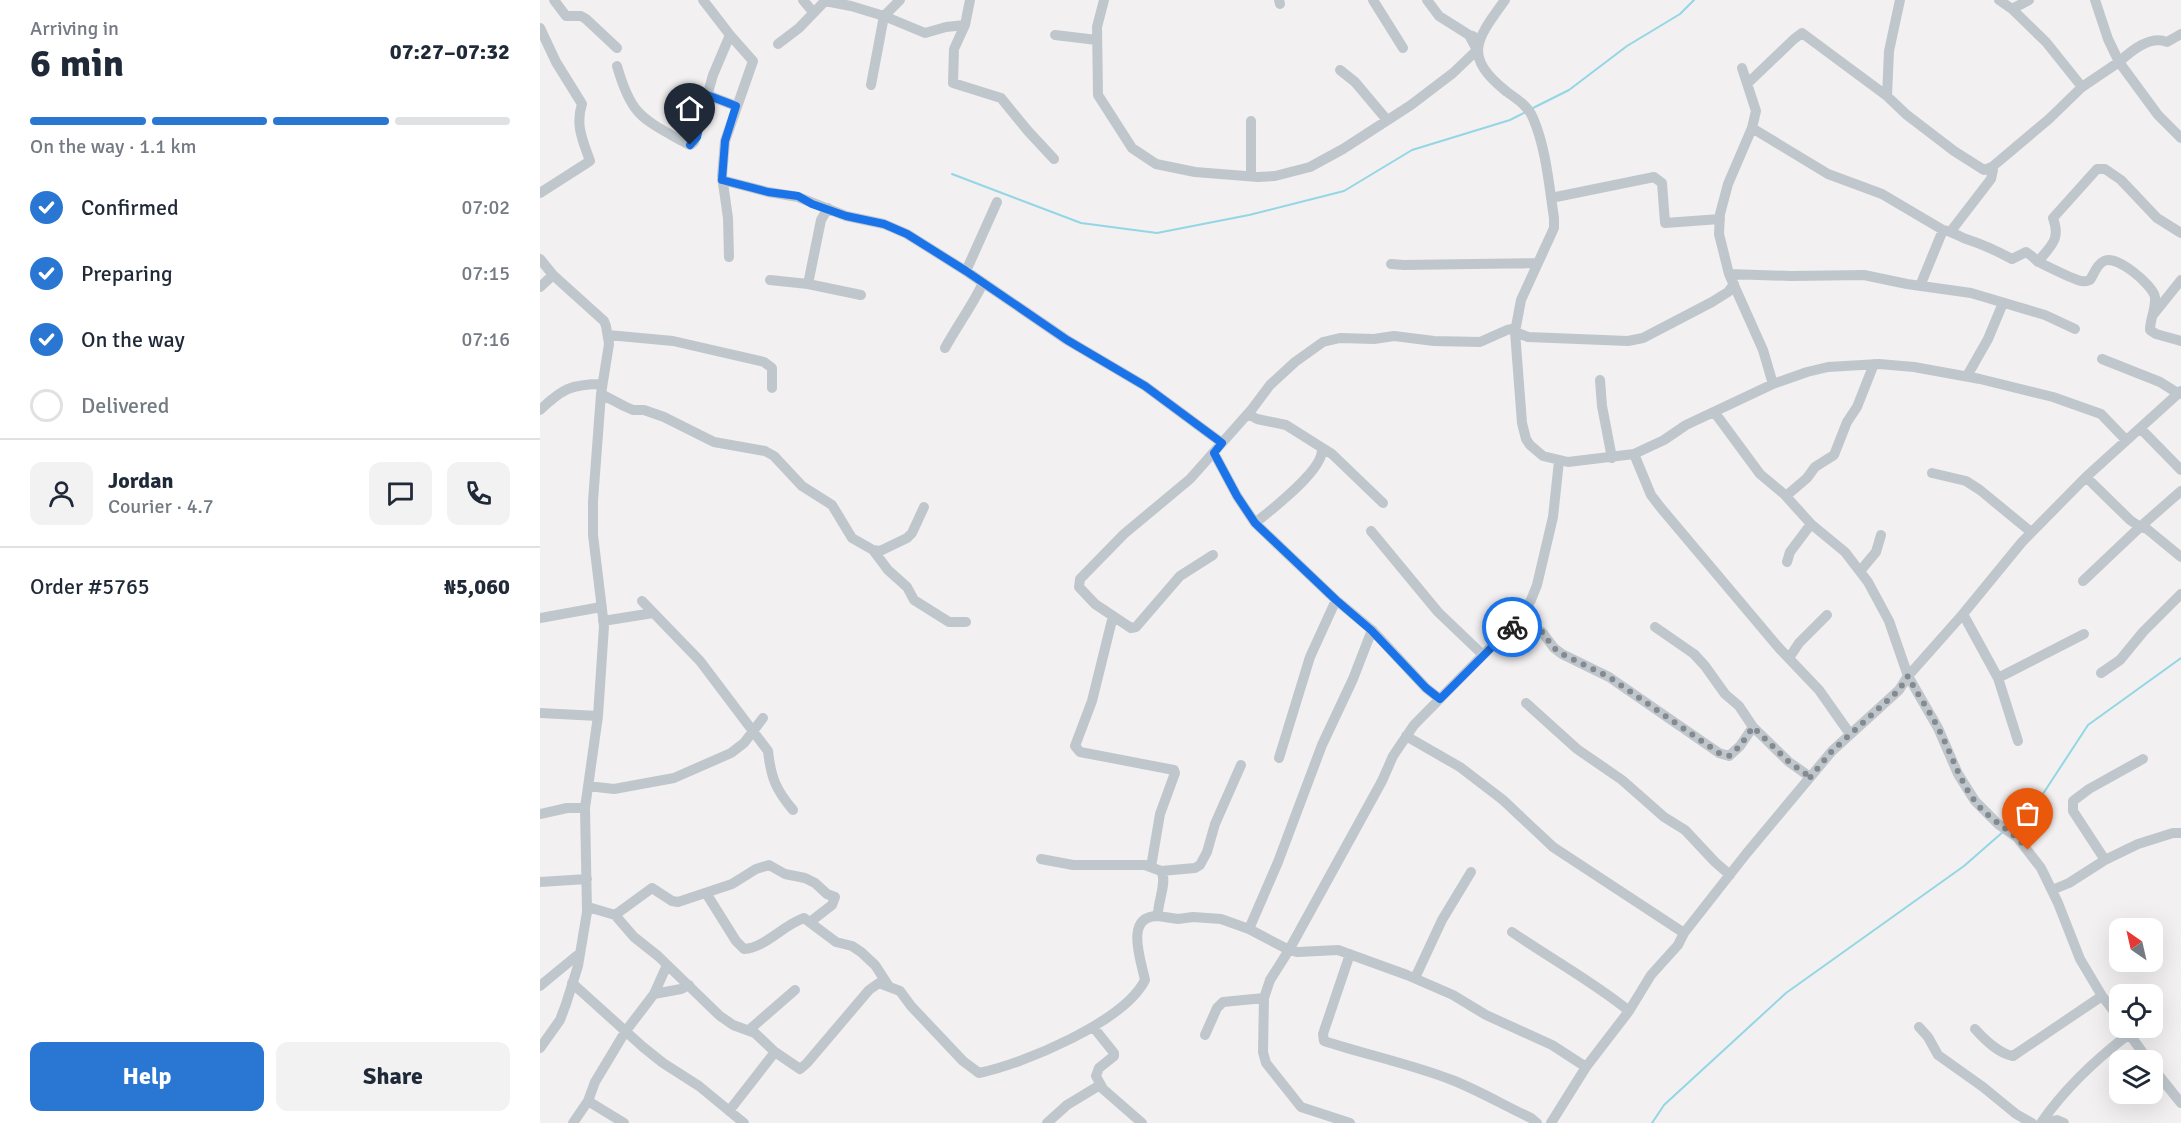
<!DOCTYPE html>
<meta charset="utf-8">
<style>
body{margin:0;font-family:Signika,sans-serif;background:#f2f2f3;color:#1f2937;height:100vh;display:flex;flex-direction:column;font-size:22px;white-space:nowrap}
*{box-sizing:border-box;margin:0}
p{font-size:20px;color:#747a83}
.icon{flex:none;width:33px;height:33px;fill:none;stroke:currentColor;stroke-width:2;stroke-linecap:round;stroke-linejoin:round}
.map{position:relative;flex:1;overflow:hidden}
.side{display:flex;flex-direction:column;background:#fff;width:540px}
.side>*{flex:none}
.needle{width:39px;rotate:326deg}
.fabs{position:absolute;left:1569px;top:918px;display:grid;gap:12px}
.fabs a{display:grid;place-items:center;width:54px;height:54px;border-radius:12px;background:#fff;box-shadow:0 6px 24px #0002;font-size:30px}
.pin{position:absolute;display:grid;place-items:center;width:51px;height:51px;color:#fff;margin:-62px -26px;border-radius:50% 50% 50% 0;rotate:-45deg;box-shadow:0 0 6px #0007}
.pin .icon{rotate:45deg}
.courier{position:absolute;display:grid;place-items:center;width:60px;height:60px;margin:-30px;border:4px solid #1a73e8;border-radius:50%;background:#fff;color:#222;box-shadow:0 2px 8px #0007}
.overview em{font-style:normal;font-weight:700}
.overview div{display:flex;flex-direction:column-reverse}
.overview{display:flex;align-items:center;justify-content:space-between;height:102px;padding:0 30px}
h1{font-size:39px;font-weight:700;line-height:45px}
.bar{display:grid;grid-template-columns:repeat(4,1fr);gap:9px 6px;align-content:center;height:72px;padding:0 30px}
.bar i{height:8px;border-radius:4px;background:#e0e1e3}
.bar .selected{background:#2977d3}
.bar p{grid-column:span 4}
.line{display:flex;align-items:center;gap:15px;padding:0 30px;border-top:2px solid #e0e1e3}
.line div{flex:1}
.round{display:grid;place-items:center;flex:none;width:63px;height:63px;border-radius:12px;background:#f2f2f3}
ol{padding:0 30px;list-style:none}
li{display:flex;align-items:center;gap:18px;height:66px}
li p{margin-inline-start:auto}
li .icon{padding:6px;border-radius:50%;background:#2977d3;color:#fff;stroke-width:4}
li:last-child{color:#747a83}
li i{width:33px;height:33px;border:3px solid #e0e1e3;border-radius:50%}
.cta{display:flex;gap:12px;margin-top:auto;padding:12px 30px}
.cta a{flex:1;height:69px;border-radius:12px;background:#2977d3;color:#fff;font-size:24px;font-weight:700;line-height:69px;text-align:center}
.cta a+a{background:#f2f2f3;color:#1f2937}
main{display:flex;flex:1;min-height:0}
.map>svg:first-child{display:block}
</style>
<main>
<section class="side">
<div class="overview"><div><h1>6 min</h1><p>Arriving in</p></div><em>07:27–07:32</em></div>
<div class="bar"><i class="selected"></i><i class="selected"></i><i class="selected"></i><i></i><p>On the way · 1.1 km</p></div>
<ol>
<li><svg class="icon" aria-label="check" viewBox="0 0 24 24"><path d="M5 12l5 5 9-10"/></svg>Confirmed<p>07:02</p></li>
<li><svg class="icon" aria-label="check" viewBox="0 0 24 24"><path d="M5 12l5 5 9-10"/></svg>Preparing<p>07:15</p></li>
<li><svg class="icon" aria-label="check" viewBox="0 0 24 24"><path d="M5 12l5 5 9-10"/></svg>On the way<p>07:16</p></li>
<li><i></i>Delivered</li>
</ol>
<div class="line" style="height:108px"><a class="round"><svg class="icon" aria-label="person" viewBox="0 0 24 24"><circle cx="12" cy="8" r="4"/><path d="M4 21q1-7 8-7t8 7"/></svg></a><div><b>Jordan</b><p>Courier · 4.7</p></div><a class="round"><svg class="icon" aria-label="chat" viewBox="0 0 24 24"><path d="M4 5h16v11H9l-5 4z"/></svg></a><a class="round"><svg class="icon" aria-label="phone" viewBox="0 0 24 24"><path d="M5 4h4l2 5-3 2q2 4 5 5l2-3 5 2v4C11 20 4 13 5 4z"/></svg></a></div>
<div class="line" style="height:78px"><div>Order #5765</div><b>₦5,060</b></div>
<div class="cta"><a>Help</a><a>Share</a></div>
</section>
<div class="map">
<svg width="1641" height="1123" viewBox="0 0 1641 1123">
<rect width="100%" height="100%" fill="#f2f0f0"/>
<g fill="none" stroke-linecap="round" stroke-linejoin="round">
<path stroke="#93d6e5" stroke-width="2" d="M 991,109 L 1029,90 L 1087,46 L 1140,14 L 1154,0
M 412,174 L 541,223 L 617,233 L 709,215 L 804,191 L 872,150 L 970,120 L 986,112
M 1469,828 L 1497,803 L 1548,725 L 1641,658
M 1112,1123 L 1124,1105 L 1246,993 L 1424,866 L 1464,831"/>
<path stroke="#bfc7cd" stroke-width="10" d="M 14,0 L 26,16 L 41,16 L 46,19 L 77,48
M 263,0 L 273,12
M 360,0 L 344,16 L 385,33 L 406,27 L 425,25
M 430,0 L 425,25 L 414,49 L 413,83 L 461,98 L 488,131 L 514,159
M 564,0 L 557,27 L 558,95 L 592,148 L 616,164 L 655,172 L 718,177 L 735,176 L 770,167 L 803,149 L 871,105 L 913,73 L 937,50 L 929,35
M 739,0 L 740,4
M 833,0 L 863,48
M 887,0 L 899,16 L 929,35 L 933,36
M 965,0 C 936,40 922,56 967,92 C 977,99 988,106 993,118 C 1006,148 1009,185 1014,218 L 1014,228 L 981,300 L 975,332 L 982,423 L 986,439 L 990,445 L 1003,456 L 1028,462 L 1094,454 L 1124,440 L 1146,425 L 1233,384 L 1267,372 L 1288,367 L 1339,364 L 1374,367 L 1440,379 L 1513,397 L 1561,414 L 1586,440
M 1459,0 L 1472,9
M 1489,0 L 1472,9 L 1506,42 L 1542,87
M 1555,0 L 1568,39 L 1579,62 C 1591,51 1610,35 1627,42 L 1641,34
M 285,1 L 311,6 L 344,16 L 331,85
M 0,28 L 16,62 L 42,104 C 35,125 43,141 50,161 L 0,193
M 515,35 L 557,40
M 238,44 L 259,28 L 286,0
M 77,66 C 91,115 101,118 144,142 L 150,145 L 154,142 L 173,75 L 190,35 L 163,0
M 1202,68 L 1216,111 L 1212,128 L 1188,184 L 1180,214 L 1179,234 L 1189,274 L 1223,350 L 1233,384
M 800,70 L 815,82 L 847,120
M 1208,83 L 1254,39 L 1262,33 L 1347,96 L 1367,115 L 1414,151 L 1444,170 L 1452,167 L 1509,119 L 1542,87 L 1579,62 L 1618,115 L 1641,138
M 167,95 L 196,106
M 1347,96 L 1349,51 L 1360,0
M 1212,128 L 1288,174 L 1342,194 L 1403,230 C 1412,231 1418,236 1426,239 C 1442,244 1457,251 1472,259 L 1486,252 C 1491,255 1493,257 1497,261 C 1502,264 1535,280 1541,281 C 1545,282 1546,281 1550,280 C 1554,274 1557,264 1564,261 C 1576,254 1613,285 1615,297 C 1616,309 1610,319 1610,330 L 1616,334 L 1641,341
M 711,176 L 711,121
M 182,180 L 228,192 L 258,197 L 306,216 L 344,224 L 367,234 L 426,271 L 527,340 L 605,386 L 682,443
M 1011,198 L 1114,177 L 1122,183 L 1125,223 L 1180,219
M 1411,231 L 1451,179 L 1453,170 L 1452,167
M 189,257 L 188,218 L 182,176 L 185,141 L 213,61 L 190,35
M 0,259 L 13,275 L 64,321 L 66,326 L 69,344 L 61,394 L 53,501 L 53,535 L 64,626 L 58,716 L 45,808 L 47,912 L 38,966 L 26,1004 L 20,1020 L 0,1048
M 1498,262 C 1511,245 1521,240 1513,218 L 1557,169 L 1565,169 L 1581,180 L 1617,218 L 1641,233
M 851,264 L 864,265 L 998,263
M 426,271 L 457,202
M 1189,274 L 1251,276 L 1324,275 L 1367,284 L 1431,293 L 1505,315 L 1535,329
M 230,280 L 268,284 L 321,295
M 268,284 L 281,220 L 288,208
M 1380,286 L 1403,230
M 0,287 L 13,275
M 1613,315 L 1641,280
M 975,332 L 988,337 L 1088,341 L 1103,338 L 1172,302 L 1188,292 L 1194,284
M 68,335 L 133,341 L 224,362 L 232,368 L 232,388
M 405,348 C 417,326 432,306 443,283
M 1562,359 L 1620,382 L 1639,394
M 1427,376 L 1448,339 L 1463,303
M 1060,380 L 1062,406 L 1072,458
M 61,394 L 84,406 L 93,410 L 104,410 L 124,417 L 174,442 L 225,451 L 234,456 L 262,486 L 292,505 L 312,538 L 333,550 L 340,551 L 367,538 L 372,533 L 384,507
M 0,410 C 22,389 31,384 62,384
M 1175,413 L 1220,474 L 1244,494 L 1271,524 L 1305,552 L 1328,582 L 1349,621 L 1368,676 L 1398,728 L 1418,774 L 1435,801 L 1458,824 L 1477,837 L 1501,868 L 1518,903 L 1540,959 L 1562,996 L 1580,1019
M 708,414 L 717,419 L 746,425 L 792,454 L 843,503
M 1601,429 L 1641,470
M 674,453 L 697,496 L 715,523 L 796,600 L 832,630 L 886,688 L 900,699
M 1094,454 L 1111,495 L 1121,508 L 1239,648 L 1279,690 L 1310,734
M 1392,473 L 1426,481 L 1440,490 L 1491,532
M 1546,477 L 1590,520 L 1600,527 L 1607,529 L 1641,557
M 1246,496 L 1267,478 L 1275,467 L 1294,455 L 1307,422 L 1317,407 L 1334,364
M 715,523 C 731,510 784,470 782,449
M 831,531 L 898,612 L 943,655 L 980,617 L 991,600 L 997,585 L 1013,517 L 1019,461
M 333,550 L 348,570 L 367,587 L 374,600 L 409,622 L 426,622
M 673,555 L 640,576 L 596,627 L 591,628 L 555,604 L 539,587 L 540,579 L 584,534 L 650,479 L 712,409 L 730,385 L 755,362 L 783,342 L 800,338 L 834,339 L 854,336 L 894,341 L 940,342 L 967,330 L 975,328
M 1247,562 L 1250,552 L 1271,524
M 1321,570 L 1336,552 L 1341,535
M 1543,581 L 1600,527 L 1641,491
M 102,601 L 160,661 L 228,751 C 231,778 236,790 253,810
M 1423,614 L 1458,678 L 1478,741
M 573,616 L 552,701 L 535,746 L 540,752 L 634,770 L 635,773 L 620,814 L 611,867
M 0,618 L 61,607
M 63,621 L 113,613
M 975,624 L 1002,632 L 1014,648 L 1022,654 L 1069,677 L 1179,753 L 1189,756 L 1200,746 L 1213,727
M 1115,627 L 1154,654 L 1165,666 L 1185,694 L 1199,706 L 1213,727 L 1249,762 L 1266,774 L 1268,780
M 1249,658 L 1259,643 L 1287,615
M 1561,673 L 1580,660 L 1603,632 L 1641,594
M 1458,678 L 1544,634
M 986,703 L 1037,749 L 1082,780 L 1124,817 L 1145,830 L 1175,862 L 1190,875
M 0,713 L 58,716
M 866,736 L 920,767 L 963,800 L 1013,847 L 1144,933
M 739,758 L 770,657 L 796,600
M 48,786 L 74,789 L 134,778 L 191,753 L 204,743 L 223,718
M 0,814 L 27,808 L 45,808
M 501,859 L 533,865 L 605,865 L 621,871 C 628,881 617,903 618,916 L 638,919 L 653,917 L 681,919 L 709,929 L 749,950 L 758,952 L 798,950 L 867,975 L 913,995 L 946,1015 L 1012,1045 L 1046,1067
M 1565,860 L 1533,811 L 1533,801 L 1549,789 L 1603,759
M 621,871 L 655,868 L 660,865 L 667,852 L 675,824 L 701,765
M 0,882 L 47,879
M 1512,890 L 1529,883 L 1565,860 L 1598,844 L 1633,833 L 1641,833
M 166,893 L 196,941 L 204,949 C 225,948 243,925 264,918 L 296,942 L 312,946 L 321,952 L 335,965 L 348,985
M 48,907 L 75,915 L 94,937 L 118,956 L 180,1016 L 193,1025 L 215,1033 L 235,1052 L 260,1069 L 267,1063 L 329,990 L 339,983 L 360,991 L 371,1006 L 423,1061 L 439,1073 C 483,1064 584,1022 605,980 C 601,960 584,916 618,916
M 75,915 L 112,888 L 132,901 L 138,902 L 192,884 L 216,869 L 229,865 L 245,874 L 265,878 L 275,883 L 287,894 L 295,897 L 292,905 L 270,922
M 709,929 L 738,862 L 782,745 L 813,679 L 832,630
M 972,932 C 1011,959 1052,981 1089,1011
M 810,954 L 783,1034 L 784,1041 C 827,1055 871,1064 912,1080 C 940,1091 965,1106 991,1118 L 997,1123
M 875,978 L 902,920 L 931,872
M 32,983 L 103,1047 L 123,1063 L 159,1086 L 204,1123
M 0,986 L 40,953
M 114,994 L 141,989 L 149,985
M 1379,1027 L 1388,1037 L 1398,1055 L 1443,1087 L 1476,1114 L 1492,1123
M 554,1028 L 574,1053 L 574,1056 L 559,1068 L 556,1076 L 563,1089 L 602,1123
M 1585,1028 L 1608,1060
M 1435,1029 C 1445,1040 1458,1053 1473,1056 L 1562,996
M 209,1030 L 255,990
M 665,1035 L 677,1008 L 683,1002 L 724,998
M 1612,1067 L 1641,1103
M 48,1101 L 84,1123
M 189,1111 L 235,1052
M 33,1123 L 48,1101 L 55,1082 L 85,1032 L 114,994 L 127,965
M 507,1123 L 527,1105 L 560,1085
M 810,1123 L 761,1107 L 726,1063 L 723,1052 L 724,998 L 730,980 L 749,950 L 842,781 L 853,756 L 874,725 L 943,655
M 1011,1123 L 1046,1067 L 1089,1011 L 1111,975 L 1138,945 L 1144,933 L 1206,854 L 1292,751 L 1359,690 L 1368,676 L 1423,614 L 1482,542 L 1546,477 L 1641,391
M 1501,1123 C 1525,1088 1555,1060 1589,1034
M 1505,1123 L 1517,1120 L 1524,1123"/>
</g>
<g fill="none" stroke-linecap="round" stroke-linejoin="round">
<path stroke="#848a8f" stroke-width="6" stroke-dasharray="0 10.8" d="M 972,627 L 975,624 L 1002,632 L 1014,648 L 1022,654 L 1069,677 L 1179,753 L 1189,756 L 1200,746 L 1213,727 L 1249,762 L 1266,774 L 1268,780 L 1292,751 L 1359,690 L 1368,676 C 1377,694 1389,710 1398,728 C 1411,752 1418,778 1434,800 C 1448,820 1473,830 1488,850"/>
<path stroke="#1a73e8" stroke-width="8" d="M 150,145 L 157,137 L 167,95 L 196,106 L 185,141 L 182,180 L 228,192 L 258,196 L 272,204 L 306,216 L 344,224 L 367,234 L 426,271 L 527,340 L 605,386 L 682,443 L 674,453 L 697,496 L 715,523 L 796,600 L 831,630 L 886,688 L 900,699 L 972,627"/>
</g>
</svg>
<div class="fabs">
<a><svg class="needle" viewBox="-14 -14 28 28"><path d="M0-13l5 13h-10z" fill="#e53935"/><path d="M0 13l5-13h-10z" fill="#747a83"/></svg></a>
<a><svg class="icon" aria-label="locate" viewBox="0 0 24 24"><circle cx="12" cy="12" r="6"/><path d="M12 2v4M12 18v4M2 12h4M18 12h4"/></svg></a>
<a><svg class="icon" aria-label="layers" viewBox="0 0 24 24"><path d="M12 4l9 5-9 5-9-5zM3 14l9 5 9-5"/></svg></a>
</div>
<div class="pin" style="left:1488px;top:850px;background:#ea580c"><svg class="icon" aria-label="bag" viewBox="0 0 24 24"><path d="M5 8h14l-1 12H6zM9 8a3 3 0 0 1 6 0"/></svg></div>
<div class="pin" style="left:150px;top:145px;background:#1f2937"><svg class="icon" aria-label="home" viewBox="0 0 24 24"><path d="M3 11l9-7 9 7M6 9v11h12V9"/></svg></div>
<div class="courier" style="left:972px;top:627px"><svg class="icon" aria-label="bike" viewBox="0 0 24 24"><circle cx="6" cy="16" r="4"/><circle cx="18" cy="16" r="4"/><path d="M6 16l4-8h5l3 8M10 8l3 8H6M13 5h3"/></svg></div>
</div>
</main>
